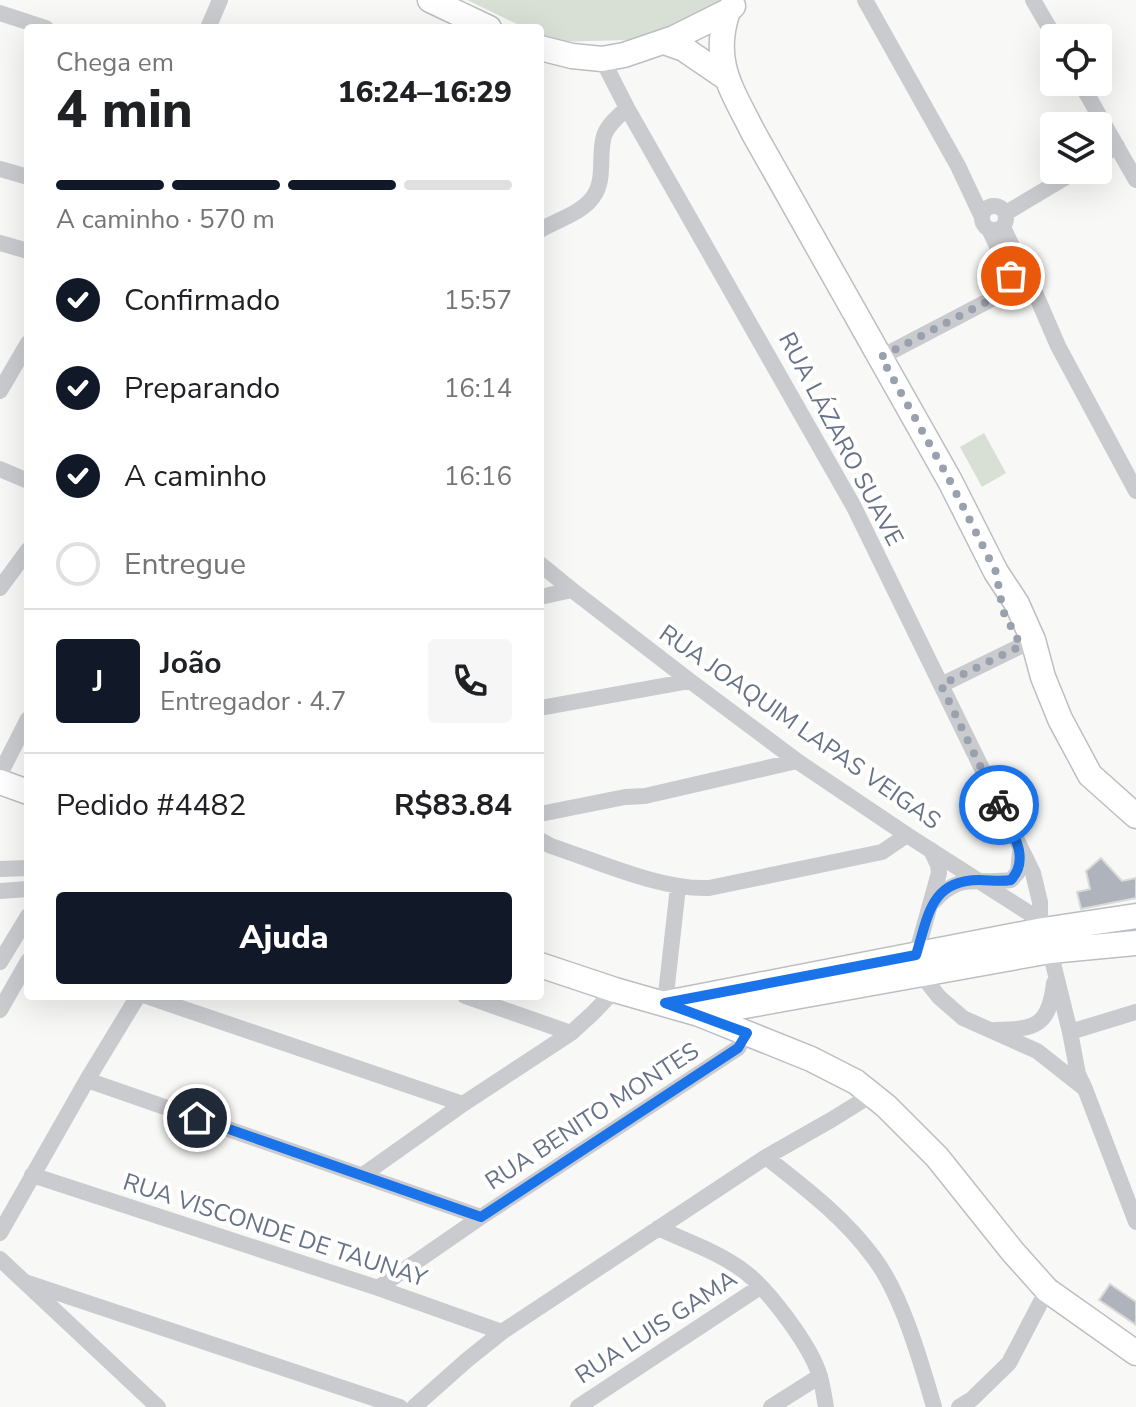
<!DOCTYPE html>
<html lang="pt">
<meta charset="utf-8">
<style>
body{margin:0;font-family:"Nunito Sans",sans-serif;background:#f6f6f6;color:#202124;height:100vh;display:flex;flex-direction:column;font-size:30px;white-space:nowrap}
*{box-sizing:border-box;margin:0}
p{font-size:26px;color:#757577}
.icon{flex:none;width:44px;height:44px;fill:none;stroke:currentColor;stroke-width:2;stroke-linecap:round;stroke-linejoin:round}
.map{position:relative;flex:1;overflow:hidden}
.details{position:absolute;left:24px;top:24px;width:520px;height:976px;display:flex;flex-direction:column;background:#fff;border-radius:8px;box-shadow:0 8px 32px #0002}
.details>*{flex:none}
.buttons{position:absolute;left:1040px;top:24px;display:grid;gap:16px}
.buttons a{display:grid;place-items:center;width:72px;height:72px;border-radius:8px;background:#fff;box-shadow:0 8px 32px #0002;font-size:40px}
.pin{position:absolute;display:grid;place-items:center;width:68px;height:68px;color:#fff;margin:-34px;border:4px solid #fff;border-radius:50%;box-shadow:0 2px 8px #0007}
.courier{position:absolute;display:grid;place-items:center;width:80px;height:80px;margin:-40px;border:6px solid #1a73e8;border-radius:50%;background:#fff;color:#222;box-shadow:0 2px 10px #0007}
.headline em{font-style:normal;font-weight:800}
.headline div{display:flex;flex-direction:column-reverse}
.headline{display:flex;align-items:center;justify-content:space-between;height:136px;padding:0 32px}
h1{font-size:52px;font-weight:800;line-height:60px}
.bar{display:grid;grid-template-columns:repeat(4,1fr);gap:12px 8px;align-content:center;height:96px;padding:0 32px}
.bar i{height:10px;border-radius:6px;background:#e0e0e0}
.bar .active{background:#111827}
.bar p{grid-column:span 4}
.line{display:flex;align-items:center;gap:20px;padding:0 32px;border-top:2px solid #e0e0e0}
.line div{flex:1}
.round{display:grid;place-items:center;flex:none;width:84px;height:84px;border-radius:8px;background:#f6f6f6}
ol{padding:0 32px;list-style:none}
li{display:flex;align-items:center;gap:24px;height:88px}
li p{margin-inline-start:auto}
li .icon{padding:8px;border-radius:50%;background:#111827;color:#fff;stroke-width:4}
li:last-child{color:#757577}
li i{width:44px;height:44px;border:4px solid #e0e0e0;border-radius:50%}
.cta{display:flex;gap:16px;margin-top:auto;padding:16px 32px}
.cta a{flex:1;height:92px;border-radius:8px;background:#111827;color:#fff;font-size:32px;font-weight:800;line-height:92px;text-align:center}
.map>svg:first-child{display:block}
</style>
<div class="map">
<svg width="1136" height="1407" viewBox="0 0 1136 1407">
<rect width="100%" height="100%" fill="#f8f8f6"/>
<path fill="#d8e0d6" d="M 467,0 L 724,0 L 683,21 L 629,40 L 554,42 L 540,35 L 540,28 L 525,28 Z
M 984,433 L 1006,473 L 982,487 L 960,447 Z"/>
<path fill="#afb4bc" stroke="#dadad8" stroke-width="2" d="M 1101,858 L 1122,881 L 1136,878 L 1136,898 L 1081,909 L 1077,892 L 1090,889 L 1086,871 Z
M 1110,1284 L 1136,1302 L 1136,1325 L 1099,1300 Z"/>
<g fill="none" stroke-linecap="round" stroke-linejoin="round">
<g stroke="#bbbec3" stroke-width="27">
<path id="secondary" d="M 430,0 L 489,28
M 728,11 C 711,61 731,88 753,132 L 950,481 L 996,572 L 1017,604 L 1033,640 L 1043,677 L 1060,719 L 1090,775 L 1136,816
M 664,42 L 684,49 L 725,77
M 540,48 L 572,56 L 602,59 L 624,55 L 674,38 L 728,11 L 733,6
M 0,782 L 28,792
M 540,965 L 615,990 L 699,1014 L 811,1059 L 856,1082 L 886,1106 L 937,1157 L 1013,1252 L 1047,1290 L 1136,1353
M 666,1003 L 1043,930 L 1136,916
M 700,1014 L 1050,951 L 1136,943"/>
</g>
<path stroke="#c9cbcf" stroke-width="16" d="M 865,0 L 958,166 L 982,217
M 1033,0 L 1055,38
M 0,13 L 46,28
M 208,28 L 220,0
M 602,59 L 627,108 L 854,507 L 1033,873 L 1040,902 L 1040,920 L 1050,951 L 1070,1032 L 1078,1074 L 1085,1089 L 1136,1222
M 1080,82 L 1136,180
M 1098,158 L 1117,146
M 0,169 L 28,177
M982 218a12 12 0 1 1 24 0a12 12 0 1 1-24 0Z
M 1006,213 L 1078,170
M 1003,227 L 1023,270
M 989,229 L 1011,276
M 540,230 C 557,220 582,213 593,197 C 606,180 598,155 604,136 C 607,125 619,116 627,108
M 0,243 L 28,251
M1009 283a12 12 0 1 1 24 0a12 12 0 1 1-24 0Z
M 1033,288 L 1058,346 L 1136,491
M 881,357 L 1011,289
M 0,391 L 28,343
M 0,469 L 28,481
M 540,564 L 572,590 L 690,681 L 797,761 L 907,835 L 1040,920
M 0,588 L 28,550
M 540,597 L 572,590
M 941,685 L 1021,646
M 540,708 L 690,681
M 0,774 L 28,719
M 540,814 L 625,797 L 645,796 L 797,761
M 540,840 L 551,846 C 597,861 660,890 709,888 L 882,852 L 907,835
M 931,850 L 938,865 L 939,873 L 916,955 L 920,973 L 939,997 L 963,1018 L 1037,1051 L 1084,1088
M 0,869 L 28,868
M 0,891 L 28,889
M 933,902 C 962,871 975,885 1011,880 L 1018,872 L 1020,852
M 0,962 L 28,916
M 146,996 L 463,1104
M 465,996 L 571,1033
M 665,1003 L 678,887
M 0,1010 L 28,961
M 995,1030 C 1035,1029 1049,1027 1054,983
M 1070,1032 L 1136,1012
M 87,1080 L 481,1217
M 766,1157 C 804,1187 845,1218 874,1258 C 902,1295 921,1362 934,1407
M 32,1175 L 378,1288 L 502,1332
M 363,1175 L 463,1104 L 571,1033 L 593,1013 L 615,990
M 658,1228 C 686,1241 716,1251 741,1269 C 766,1286 812,1347 820,1377 C 823,1386 824,1397 826,1407
M 0,1233 L 87,1080 L 138,996
M 0,1259 L 158,1407
M 25,1282 L 400,1407
M 378,1288 L 481,1217 L 738,1048 L 747,1033
M 414,1407 L 467,1360 L 502,1332 L 766,1157 L 831,1120 L 873,1094
M 578,1407 L 760,1287
M 771,1407 L 820,1376
M 959,1407 L 972,1399 L 1009,1363 L 1047,1290"/>
<use href="#secondary" stroke="#fff" stroke-width="24"/>
</g>
<g fill="none" stroke-linecap="round" stroke-linejoin="round">
<path stroke="#9aa1ae" stroke-width="8" stroke-dasharray="0 14.4" d="M 999,805 L 941,685 L 1021,646 L 1003,611 L 996,572 L 950,481 L 881,357 L 1011,289 L 1009,283 L 1011,276"/>
<path stroke="#1a73e8" stroke-width="10" d="M 197,1118 L 481,1217 L 738,1048 L 747,1033 L 665,1003 L 916,955 C 928,917 930,880 979,880 C 990,880 1000,882 1011,880 C 1032,857 1010,829 999,805"/>
</g>
<g text-anchor="middle" dominant-baseline="central" stroke-width="8" stroke-linejoin="round" paint-order="stroke">
<g font-size="24" fill="#677287" stroke="#fff">
<text transform="translate(841 439) rotate(62)">RUA LÁZARO SUAVE</text>
<text transform="translate(800 727) rotate(35)">RUA JOAQUIM LAPAS VEIGAS</text>
<text transform="translate(592 1116) rotate(-33)">RUA BENITO MONTES</text>
<text transform="translate(275 1230) rotate(18)">RUA VISCONDE DE TAUNAY</text>
<text transform="translate(656 1327) rotate(-33)">RUA LUIS GAMA</text>
</g>
</g>
</svg>
<div class="buttons">
<a><svg class="icon" aria-label="locate" viewBox="0 0 24 24"><circle cx="12" cy="12" r="6"/><path d="M12 2v4M12 18v4M2 12h4M18 12h4"/></svg></a>
<a><svg class="icon" aria-label="layers" viewBox="0 0 24 24"><path d="M12 4l9 5-9 5-9-5zM3 14l9 5 9-5"/></svg></a>
</div>
<div class="pin" style="left:1011px;top:276px;background:#ea580c"><svg class="icon" aria-label="bag" viewBox="0 0 24 24"><path d="M5 8h14l-1 12H6zM9 8a3 3 0 0 1 6 0"/></svg></div>
<div class="pin" style="left:197px;top:1118px;background:#1f2937"><svg class="icon" aria-label="home" viewBox="0 0 24 24"><path d="M3 11l9-7 9 7M6 9v11h12V9"/></svg></div>
<div class="courier" style="left:999px;top:805px"><svg class="icon" aria-label="bike" viewBox="0 0 24 24"><circle cx="6" cy="16" r="4"/><circle cx="18" cy="16" r="4"/><path d="M6 16l4-8h5l3 8M10 8l3 8H6M13 5h3"/></svg></div>
<section class="details">
<div class="headline"><div><h1>4 min</h1><p>Chega em</p></div><em>16:24–16:29</em></div>
<div class="bar"><i class="active"></i><i class="active"></i><i class="active"></i><i></i><p>A caminho · 570 m</p></div>
<ol>
<li><svg class="icon" aria-label="check" viewBox="0 0 24 24"><path d="M5 12l5 5 9-10"/></svg>Confirmado<p>15:57</p></li>
<li><svg class="icon" aria-label="check" viewBox="0 0 24 24"><path d="M5 12l5 5 9-10"/></svg>Preparando<p>16:14</p></li>
<li><svg class="icon" aria-label="check" viewBox="0 0 24 24"><path d="M5 12l5 5 9-10"/></svg>A caminho<p>16:16</p></li>
<li><i></i>Entregue</li>
</ol>
<div class="line" style="height:144px"><b class="round" style="background:#111827;color:#fff">J</b><div><b>João</b><p>Entregador · 4.7</p></div><a class="round"><svg class="icon" aria-label="phone" viewBox="0 0 24 24"><path d="M5 4h4l2 5-3 2q2 4 5 5l2-3 5 2v4C11 20 4 13 5 4z"/></svg></a></div>
<div class="line" style="height:104px"><div>Pedido #4482</div><b>R$83.84</b></div>
<div class="cta"><a>Ajuda</a></div>
</section>
</div>
